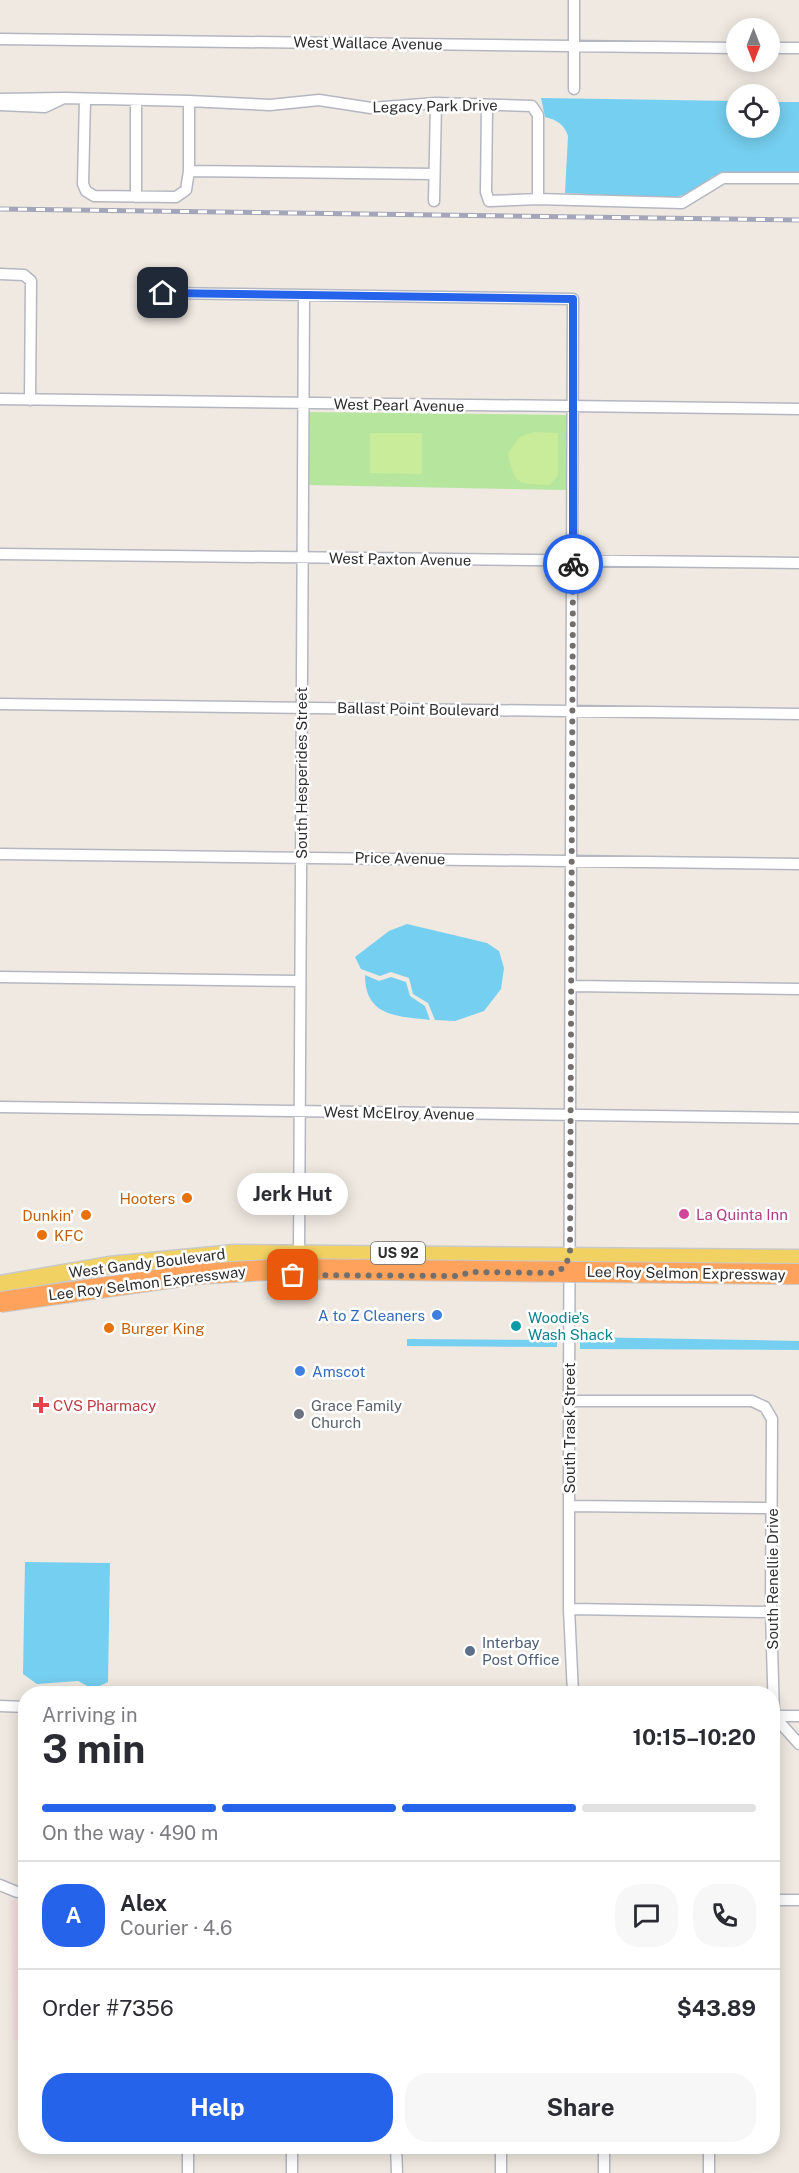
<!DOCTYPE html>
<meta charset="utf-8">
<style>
body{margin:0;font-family:"Public Sans",sans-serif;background:#f7f7f7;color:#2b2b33;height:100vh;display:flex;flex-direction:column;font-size:22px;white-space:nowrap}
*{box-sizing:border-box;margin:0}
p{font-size:20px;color:#7c7c81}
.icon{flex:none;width:33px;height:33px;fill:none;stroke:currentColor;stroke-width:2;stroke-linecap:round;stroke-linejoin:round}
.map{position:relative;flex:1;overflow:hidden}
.sheet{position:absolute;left:18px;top:1686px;width:762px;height:468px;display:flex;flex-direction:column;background:#fff;border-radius:24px;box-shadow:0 3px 15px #0003}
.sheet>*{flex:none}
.needle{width:39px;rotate:180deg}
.controls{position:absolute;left:726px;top:18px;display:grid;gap:12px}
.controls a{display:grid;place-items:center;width:54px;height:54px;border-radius:50%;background:#fff;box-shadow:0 3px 15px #0003;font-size:30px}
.pin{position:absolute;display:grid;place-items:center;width:51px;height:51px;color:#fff;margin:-26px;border-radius:12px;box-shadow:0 3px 9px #0006}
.courier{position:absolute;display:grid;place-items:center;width:60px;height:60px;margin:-30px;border:4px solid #2563eb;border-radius:50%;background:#fff;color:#222;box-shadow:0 2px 8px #0007}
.bubble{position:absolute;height:42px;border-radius:21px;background:#fff;box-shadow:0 3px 15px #0003;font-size:20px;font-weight:700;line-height:42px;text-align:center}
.overview em{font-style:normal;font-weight:700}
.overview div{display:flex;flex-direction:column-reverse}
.overview{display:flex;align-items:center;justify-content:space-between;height:102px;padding:0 24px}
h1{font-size:39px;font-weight:700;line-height:45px}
.bar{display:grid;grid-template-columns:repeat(4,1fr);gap:9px 6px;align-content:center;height:72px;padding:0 24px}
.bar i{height:8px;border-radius:4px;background:#e1e1e2}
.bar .on{background:#2563eb}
.bar p{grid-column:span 4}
.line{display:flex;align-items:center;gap:15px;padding:0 24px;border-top:2px solid #e1e1e2}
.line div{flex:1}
.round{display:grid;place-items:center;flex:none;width:63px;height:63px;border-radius:24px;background:#f7f7f7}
.cta{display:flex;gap:12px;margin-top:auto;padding:12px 24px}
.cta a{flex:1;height:69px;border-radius:24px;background:#2563eb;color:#fff;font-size:24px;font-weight:700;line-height:69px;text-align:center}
.cta a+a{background:#f7f7f7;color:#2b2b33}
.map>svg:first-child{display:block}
</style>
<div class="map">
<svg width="799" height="2173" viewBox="0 0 799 2173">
<rect width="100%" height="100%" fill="#efe9e1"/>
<path fill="#f5dfe0" d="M 10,1900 L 25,1900 L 25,2040 L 13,2040 Z"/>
<path fill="#b6e59e" d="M 309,412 L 566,415 L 566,490 L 308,485 Z"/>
<path fill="#c9ec9a" d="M 533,432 L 558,433 L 558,475 L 550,485 C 518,483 515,487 508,453 L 520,437 Z
M 370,433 L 422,433 L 422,474 L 370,473 Z"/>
<path fill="#75cff0" d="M 541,98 L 736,101 L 736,128 L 770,128 L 770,102 L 799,102 L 799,172 L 723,172 L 712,177 L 695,191 L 674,198 L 565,193 L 568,136 C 564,124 557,120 545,117 Z
M 407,924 L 487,943 L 499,951 L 504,968 L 501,989 L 484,1011 L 455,1021 L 435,1020 L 428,1003 L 413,994 L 409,978 L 391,972 L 380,976 L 361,969 L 355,957 L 389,931 Z
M 365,975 L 379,981 L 391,977 L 406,982 L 410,996 L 425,1006 L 430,1020 C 397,1016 365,1017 365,975 Z
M 580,1337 L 799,1341 L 799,1350 L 580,1349 Z
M 407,1339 L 557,1340 L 557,1347 L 407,1346 Z
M 25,1562 L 110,1563 L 108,1682 L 93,1689 L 78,1681 L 37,1684 L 23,1674 Z"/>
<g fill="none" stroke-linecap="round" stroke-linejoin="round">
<g stroke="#b4b7c1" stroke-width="13">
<path id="minor" d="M 574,0 L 574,89
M 0,39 L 736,48
M 770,48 L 799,48
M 64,98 L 189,101 L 270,105 L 319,100 L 371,108 L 436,103 L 532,106 L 538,115 L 538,199
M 0,99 L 64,98 L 45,107 L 0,105
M 85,99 L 83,184 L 86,191 L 94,196 L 176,197 L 186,190 L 189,171 L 189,101
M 487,106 L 486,192 L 489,201 L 538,199 L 682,203 L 723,178 L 799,178
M 189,171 L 434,174
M 136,197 L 136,100
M 434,201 L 436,103
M 0,274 L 24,275 L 31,281 L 30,400
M 163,293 L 573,299 L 569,1401 L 569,1609 L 573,1694
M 0,399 L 799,409
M 0,554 L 799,563
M 0,704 L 799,714
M 0,854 L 799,864
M 0,977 L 300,981
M 571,986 L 799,989
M 0,1107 L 799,1118
M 299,1252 L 304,295
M 569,1401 L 752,1401 L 765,1407 L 772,1419 L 771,1612 L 774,1716 L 799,1744
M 569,1506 L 771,1508
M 569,1609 L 771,1612
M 0,1706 L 26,1707
M 772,1716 L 799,1716
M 0,1885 L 17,1892 L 26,1892
M 772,1900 L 799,1900
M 188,2146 L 188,2173
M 292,2146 L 292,2173
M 396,2146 L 397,2173
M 501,2146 L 501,2173
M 709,2146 L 709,2173
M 604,2173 L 604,2146"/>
</g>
<g stroke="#c9c9c9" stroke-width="19">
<path id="primary" d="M 0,1284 L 109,1265 L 235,1253 L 799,1258"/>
</g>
<use href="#minor" stroke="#fff" stroke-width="10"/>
<use href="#primary" stroke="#f2d163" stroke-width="16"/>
<g stroke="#a3a6b8" stroke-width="5">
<path id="rail" d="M 0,209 L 799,220"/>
</g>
<use href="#rail" stroke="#fff" stroke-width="3" stroke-dasharray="9" stroke-linecap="butt"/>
<g stroke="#c9c9c9" stroke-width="22" stroke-linecap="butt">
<path id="motorway-bridge" d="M 0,1302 L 198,1274 L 287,1269 L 799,1274"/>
</g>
<use href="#motorway-bridge" stroke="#ffa35c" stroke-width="20"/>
</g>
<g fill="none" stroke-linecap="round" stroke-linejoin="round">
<path stroke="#726f6d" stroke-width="6" stroke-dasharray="0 10.8" d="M 293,1275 L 461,1276 L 469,1272 L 551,1273 L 564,1268 L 570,1255 L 573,564"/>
<path stroke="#2563eb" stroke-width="8" d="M 163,293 L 573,299 L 573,564"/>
</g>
<g fill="#e8710a" stroke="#fff" stroke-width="2">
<circle cx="187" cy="1198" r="6"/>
<circle cx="86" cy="1215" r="6"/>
<circle cx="42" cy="1235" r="6"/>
<circle cx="109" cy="1328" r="6"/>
</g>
<circle fill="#d1479c" stroke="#fff" stroke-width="2" cx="684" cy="1214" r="6"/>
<g fill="#3f7fe0" stroke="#fff" stroke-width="2">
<circle cx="437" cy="1315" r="6"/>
<circle cx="300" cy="1371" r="6"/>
</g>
<circle fill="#0f9aa8" stroke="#fff" stroke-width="2" cx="516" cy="1326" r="6"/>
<path fill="#e0444e" stroke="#fff" stroke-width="2" d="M38 1396h6v6h6v6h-6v6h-6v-6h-6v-6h6z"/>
<circle fill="#6b7280" stroke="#fff" stroke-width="2" cx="299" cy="1414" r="6"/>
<circle fill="#5c6f8a" stroke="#fff" stroke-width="2" cx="470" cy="1651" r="6"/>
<g text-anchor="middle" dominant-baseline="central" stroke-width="5" stroke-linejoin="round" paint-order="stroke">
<rect fill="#fff" stroke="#6d6d6d" stroke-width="1.5" x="371" y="1242" width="54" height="22" rx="4.5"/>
<g font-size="14" font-weight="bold" fill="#2e2e2e">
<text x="398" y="1253">US 92</text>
</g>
<g font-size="15" fill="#2e2e2e" stroke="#fff">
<text transform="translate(368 43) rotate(1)">West Wallace Avenue</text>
<text transform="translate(435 106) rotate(-1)">Legacy Park Drive</text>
<text transform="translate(399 405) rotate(1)">West Pearl Avenue</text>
<text transform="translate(400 559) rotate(1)">West Paxton Avenue</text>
<text transform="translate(418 709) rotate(1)">Ballast Point Boulevard</text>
<text transform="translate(301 773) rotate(-90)">South Hesperides Street</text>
<text transform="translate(400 858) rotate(1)">Price Avenue</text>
<text transform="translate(399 1113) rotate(1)">West McElroy Avenue</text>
<text transform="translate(147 1263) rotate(-7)">West Gandy Boulevard</text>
<text transform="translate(686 1273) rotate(1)">Lee Roy Selmon Expressway</text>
<text transform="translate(147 1283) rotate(-7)">Lee Roy Selmon Expressway</text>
<text transform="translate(569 1428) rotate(-90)">South Trask Street</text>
<text transform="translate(772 1579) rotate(-90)">South Renellie Drive</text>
</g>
<g font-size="15" fill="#c56008" stroke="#fff" text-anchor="end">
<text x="175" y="1198">Hooters</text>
<text x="74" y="1215">Dunkin'</text>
<text x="54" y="1235" text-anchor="start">KFC</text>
<text x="121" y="1328" text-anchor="start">Burger King</text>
</g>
<g font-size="15" fill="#b23c85" stroke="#fff" text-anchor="start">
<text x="696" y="1214">La Quinta Inn</text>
</g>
<g font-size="15" fill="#366cbe" stroke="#fff" text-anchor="end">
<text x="425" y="1315">A to Z Cleaners</text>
<text x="312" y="1371" text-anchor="start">Amscot</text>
</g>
<g font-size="15" fill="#0d838f" stroke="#fff" text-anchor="start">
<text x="528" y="1317">Woodie's<tspan x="528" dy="17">Wash Shack</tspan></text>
</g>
<g font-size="15" fill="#be3a42" stroke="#fff" text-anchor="start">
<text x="53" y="1405">CVS Pharmacy</text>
</g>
<g font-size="15" fill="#5b616d" stroke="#fff" text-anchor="start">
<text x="311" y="1405">Grace Family<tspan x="311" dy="17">Church</tspan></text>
</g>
<g font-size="15" fill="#4e5e75" stroke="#fff" text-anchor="start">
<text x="482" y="1642">Interbay<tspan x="482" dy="17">Post Office</tspan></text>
</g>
</g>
</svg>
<div class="controls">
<a><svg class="needle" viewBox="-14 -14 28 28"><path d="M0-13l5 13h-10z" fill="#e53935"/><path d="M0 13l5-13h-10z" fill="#7c7c81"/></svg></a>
<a><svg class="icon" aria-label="locate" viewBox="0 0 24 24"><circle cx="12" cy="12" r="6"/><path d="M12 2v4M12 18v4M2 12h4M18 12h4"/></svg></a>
</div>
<div class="pin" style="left:293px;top:1275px;background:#ea580c"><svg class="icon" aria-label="bag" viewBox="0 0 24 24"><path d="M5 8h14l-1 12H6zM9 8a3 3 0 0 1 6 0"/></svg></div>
<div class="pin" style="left:163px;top:293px;background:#1f2937"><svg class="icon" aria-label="home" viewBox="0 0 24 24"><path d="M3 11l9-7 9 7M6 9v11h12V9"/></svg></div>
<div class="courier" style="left:573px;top:564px"><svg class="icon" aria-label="bike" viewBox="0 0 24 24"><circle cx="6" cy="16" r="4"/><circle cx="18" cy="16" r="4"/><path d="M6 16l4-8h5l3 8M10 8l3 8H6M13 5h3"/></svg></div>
<div class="bubble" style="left:237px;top:1173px;width:111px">Jerk Hut</div>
<section class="sheet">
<div class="overview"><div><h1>3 min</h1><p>Arriving in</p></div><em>10:15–10:20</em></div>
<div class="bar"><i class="on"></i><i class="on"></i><i class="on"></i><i></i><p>On the way · 490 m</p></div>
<div class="line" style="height:108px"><b class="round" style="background:#2563eb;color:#fff">A</b><div><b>Alex</b><p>Courier · 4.6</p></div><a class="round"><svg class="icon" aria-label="chat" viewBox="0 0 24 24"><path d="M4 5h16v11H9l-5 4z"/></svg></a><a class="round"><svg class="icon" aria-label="phone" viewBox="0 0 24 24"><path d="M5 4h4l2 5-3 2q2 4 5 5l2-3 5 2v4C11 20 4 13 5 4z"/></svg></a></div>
<div class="line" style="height:78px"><div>Order #7356</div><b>$43.89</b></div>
<div class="cta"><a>Help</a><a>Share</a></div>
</section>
</div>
